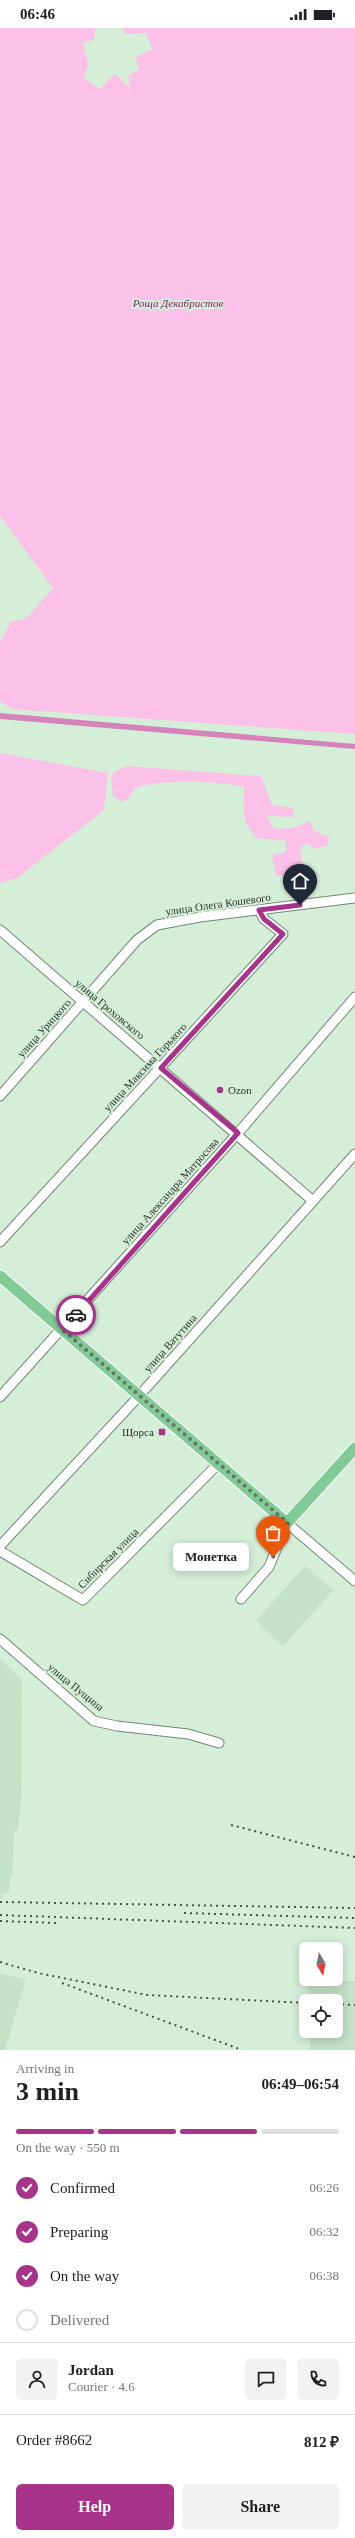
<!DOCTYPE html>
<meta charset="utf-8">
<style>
body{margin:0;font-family:Georgia,serif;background:#f2f2f2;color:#202124;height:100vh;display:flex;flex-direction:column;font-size:15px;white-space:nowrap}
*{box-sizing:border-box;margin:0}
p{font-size:13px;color:#757577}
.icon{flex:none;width:22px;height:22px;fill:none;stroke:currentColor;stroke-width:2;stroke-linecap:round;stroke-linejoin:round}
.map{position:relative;height:2022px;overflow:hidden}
.side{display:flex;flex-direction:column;background:#fff;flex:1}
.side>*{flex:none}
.needle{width:26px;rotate:170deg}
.tools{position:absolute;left:299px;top:1914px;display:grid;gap:8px}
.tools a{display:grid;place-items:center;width:44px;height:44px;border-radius:6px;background:#fff;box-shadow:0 2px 10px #0003;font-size:20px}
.pin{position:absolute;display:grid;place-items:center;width:34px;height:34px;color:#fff;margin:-41px -17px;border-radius:50% 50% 50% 0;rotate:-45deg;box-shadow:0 0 4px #0007}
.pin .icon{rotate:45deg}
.courier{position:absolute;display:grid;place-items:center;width:40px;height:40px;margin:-20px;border:3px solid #a8338b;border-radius:50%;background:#fff;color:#222;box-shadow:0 1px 5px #0007}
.bubble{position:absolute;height:28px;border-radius:6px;background:#fff;box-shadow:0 2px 10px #0003;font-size:13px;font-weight:700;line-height:28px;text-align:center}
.head em{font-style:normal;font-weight:700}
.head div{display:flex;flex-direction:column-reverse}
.head{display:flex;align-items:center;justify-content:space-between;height:68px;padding:0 16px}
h1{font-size:26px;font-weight:700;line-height:30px}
.bar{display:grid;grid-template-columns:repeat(4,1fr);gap:6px 4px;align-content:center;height:48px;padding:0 16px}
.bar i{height:5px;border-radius:3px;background:#e0e0e0}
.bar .on{background:#a8338b}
.bar p{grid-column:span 4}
.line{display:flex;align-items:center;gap:10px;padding:0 16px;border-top:1px solid #e0e0e0}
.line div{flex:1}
.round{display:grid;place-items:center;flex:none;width:42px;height:42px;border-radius:6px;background:#f2f2f2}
ol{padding:0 16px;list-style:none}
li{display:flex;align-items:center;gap:12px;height:44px}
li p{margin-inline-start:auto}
li .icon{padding:4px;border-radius:50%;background:#a8338b;color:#fff;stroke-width:4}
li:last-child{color:#757577}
li i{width:22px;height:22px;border:2px solid #e0e0e0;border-radius:50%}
.cta{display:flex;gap:8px;margin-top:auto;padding:8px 16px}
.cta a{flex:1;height:46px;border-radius:6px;background:#a8338b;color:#fff;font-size:16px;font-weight:700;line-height:46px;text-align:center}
.cta a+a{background:#f2f2f2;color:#202124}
.status{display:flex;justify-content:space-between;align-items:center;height:28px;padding:0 20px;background:#fff;direction:ltr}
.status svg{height:11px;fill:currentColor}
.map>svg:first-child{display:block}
</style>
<div class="status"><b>06:46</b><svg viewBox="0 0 49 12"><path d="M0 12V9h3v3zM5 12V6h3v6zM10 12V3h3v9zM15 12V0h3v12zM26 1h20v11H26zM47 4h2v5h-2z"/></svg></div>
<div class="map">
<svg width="355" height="2022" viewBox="0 0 355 2022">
<rect width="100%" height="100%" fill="#d4eed7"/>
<path fill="#c3e2c7" d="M 305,1538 L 333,1562 L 283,1618 L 256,1593 Z
M 0,1631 L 22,1652 L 21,1771 L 18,1802 L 14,1803 L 12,1849 L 10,1849 L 9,1865 L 3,1865 L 3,1871 L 0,1871 Z
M 0,1946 L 26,1951 L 5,2022 L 0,2022 Z
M 308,1953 L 355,1953 L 355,2022 L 310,2022 L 310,2003 L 336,2003 L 336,1973 L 309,1973 Z"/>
<path fill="#fbc1e8" d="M 0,0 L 95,0 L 94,12 L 83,15 L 88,36 L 84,51 L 100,61 L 115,45 L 130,61 L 128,48 L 139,41 L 136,29 L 152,21 L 146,5 L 125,6 L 122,0 L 355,0 L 355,706 L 12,681 L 0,673 L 0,615 L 11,593 L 26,591 L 53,560 L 0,488 Z
M 0,725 L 108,745 L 104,782 L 17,850 L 0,855 Z
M 127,738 L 261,748 L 272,777 L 294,780 L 293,789 L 267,788 L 274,801 L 294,800 L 310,793 L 314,803 L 329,809 L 328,817 L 314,821 L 307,815 L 300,819 L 303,846 L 276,848 L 272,827 L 286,824 L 286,813 L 257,810 C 240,793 244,782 244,759 C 217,753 161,751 135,760 L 128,771 L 122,774 L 113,768 L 111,749 L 114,744 Z"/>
<path fill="#d483bb" d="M 0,685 L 355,716 L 355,721 L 0,691 Z"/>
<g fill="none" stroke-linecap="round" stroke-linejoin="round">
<g stroke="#708873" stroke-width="11">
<path id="minor" d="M 0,902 L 313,1173
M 0,1068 L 137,912 L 157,897 L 200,889 L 355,870
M 0,1214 L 283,906 L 264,891 L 259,882
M 0,1369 L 238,1105 L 355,969
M 0,1518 L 139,1368 L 355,1126
M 0,1523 L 83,1572 L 218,1436
M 241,1571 L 269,1539 L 287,1495 L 355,1553
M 0,1611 L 94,1693 L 117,1698 L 188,1706 L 219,1715"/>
</g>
<g stroke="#fff" stroke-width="13">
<path id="major" d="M 0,1248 L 287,1495 L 355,1420"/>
</g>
<use href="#minor" stroke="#fff" stroke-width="9"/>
<use href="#major" stroke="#81cb97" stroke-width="11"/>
<path stroke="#475348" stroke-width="2" stroke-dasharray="2 4" stroke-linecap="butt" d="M 231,1797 L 355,1829
M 0,1874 L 355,1880
M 184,1885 L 355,1890
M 0,1887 L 355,1900
M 0,1893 L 56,1895
M 0,1934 L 38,1945 L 147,1967 L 306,1975
M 62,1955 L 242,2022
M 336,1976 L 355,1977"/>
</g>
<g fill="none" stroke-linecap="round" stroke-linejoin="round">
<path stroke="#667568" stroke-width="4" stroke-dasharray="0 7.2" d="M 76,1287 L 63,1302 L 288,1495 L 273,1529"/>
<path stroke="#a8338b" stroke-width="5" d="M 76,1287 L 238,1105 L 161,1040 L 283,906 L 264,891 L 259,882 L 300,877"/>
</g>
<g fill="#a8338b" stroke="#d4eed7" stroke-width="1.5">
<circle cx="220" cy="1062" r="4"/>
<rect x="158" y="1400" width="8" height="8" rx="2"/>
</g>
<g text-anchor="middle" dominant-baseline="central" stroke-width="4" stroke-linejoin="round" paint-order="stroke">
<g font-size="11" font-style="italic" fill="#83246c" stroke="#d4eed7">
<text x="178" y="275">Роща Декабристов</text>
</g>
<g font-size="11" fill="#2b342c" stroke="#d4eed7">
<text transform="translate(218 876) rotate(-8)">улица Олега Кошевого</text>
<text transform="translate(110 981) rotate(40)">улица Гроховского</text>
<text transform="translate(44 1000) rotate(-48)">улица Урицкого</text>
<text transform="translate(145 1039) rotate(-47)">улица Максима Горького</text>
<text transform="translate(170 1163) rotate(-48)">улица Александра Матросова</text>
<text transform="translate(170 1315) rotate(-48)">улица Ватутина</text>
<text transform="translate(108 1530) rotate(-45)">Сибирская улица</text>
<text transform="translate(76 1659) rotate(39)">улица Пущина</text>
</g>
<g font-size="11" fill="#2b342c" stroke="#d4eed7" text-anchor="start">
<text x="228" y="1062">Ozon</text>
<text x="154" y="1404" text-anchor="end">Щорса</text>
</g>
</g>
</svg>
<div class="tools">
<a><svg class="needle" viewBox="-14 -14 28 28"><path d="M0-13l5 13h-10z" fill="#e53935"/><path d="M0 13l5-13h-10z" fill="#757577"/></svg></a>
<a><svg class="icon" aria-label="locate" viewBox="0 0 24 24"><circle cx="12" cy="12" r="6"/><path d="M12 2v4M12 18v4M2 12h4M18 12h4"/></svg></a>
</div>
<div class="pin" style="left:273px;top:1529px;background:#ea580c"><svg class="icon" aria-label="bag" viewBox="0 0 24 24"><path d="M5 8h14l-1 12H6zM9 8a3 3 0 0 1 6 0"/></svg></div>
<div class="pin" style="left:300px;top:877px;background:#1f2937"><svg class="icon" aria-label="home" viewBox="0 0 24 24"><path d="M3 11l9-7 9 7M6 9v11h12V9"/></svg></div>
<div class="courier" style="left:76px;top:1287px"><svg class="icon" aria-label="car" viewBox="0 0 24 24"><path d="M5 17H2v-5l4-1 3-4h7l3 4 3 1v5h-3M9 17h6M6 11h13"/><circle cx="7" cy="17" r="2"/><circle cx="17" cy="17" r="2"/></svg></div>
<div class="bubble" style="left:173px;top:1515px;width:76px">Монетка</div>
</div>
<section class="side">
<div class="head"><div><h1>3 min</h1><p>Arriving in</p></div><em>06:49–06:54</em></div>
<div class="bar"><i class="on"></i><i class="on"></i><i class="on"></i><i></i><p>On the way · 550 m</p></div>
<ol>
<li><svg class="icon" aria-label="check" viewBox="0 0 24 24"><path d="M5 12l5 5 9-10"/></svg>Confirmed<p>06:26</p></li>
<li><svg class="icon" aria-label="check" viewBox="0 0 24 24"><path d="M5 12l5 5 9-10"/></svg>Preparing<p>06:32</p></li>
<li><svg class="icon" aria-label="check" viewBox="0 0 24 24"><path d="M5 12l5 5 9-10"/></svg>On the way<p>06:38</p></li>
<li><i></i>Delivered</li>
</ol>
<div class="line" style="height:72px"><a class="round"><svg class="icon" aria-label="person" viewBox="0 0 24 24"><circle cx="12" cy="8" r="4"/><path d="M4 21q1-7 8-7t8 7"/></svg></a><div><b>Jordan</b><p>Courier · 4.6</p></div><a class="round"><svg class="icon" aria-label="chat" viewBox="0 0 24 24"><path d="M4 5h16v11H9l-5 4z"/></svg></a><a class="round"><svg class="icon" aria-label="phone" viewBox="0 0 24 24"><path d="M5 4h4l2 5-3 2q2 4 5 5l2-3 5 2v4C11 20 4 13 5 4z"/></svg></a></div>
<div class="line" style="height:52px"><div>Order #8662</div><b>812 ₽</b></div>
<div class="cta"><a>Help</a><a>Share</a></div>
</section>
